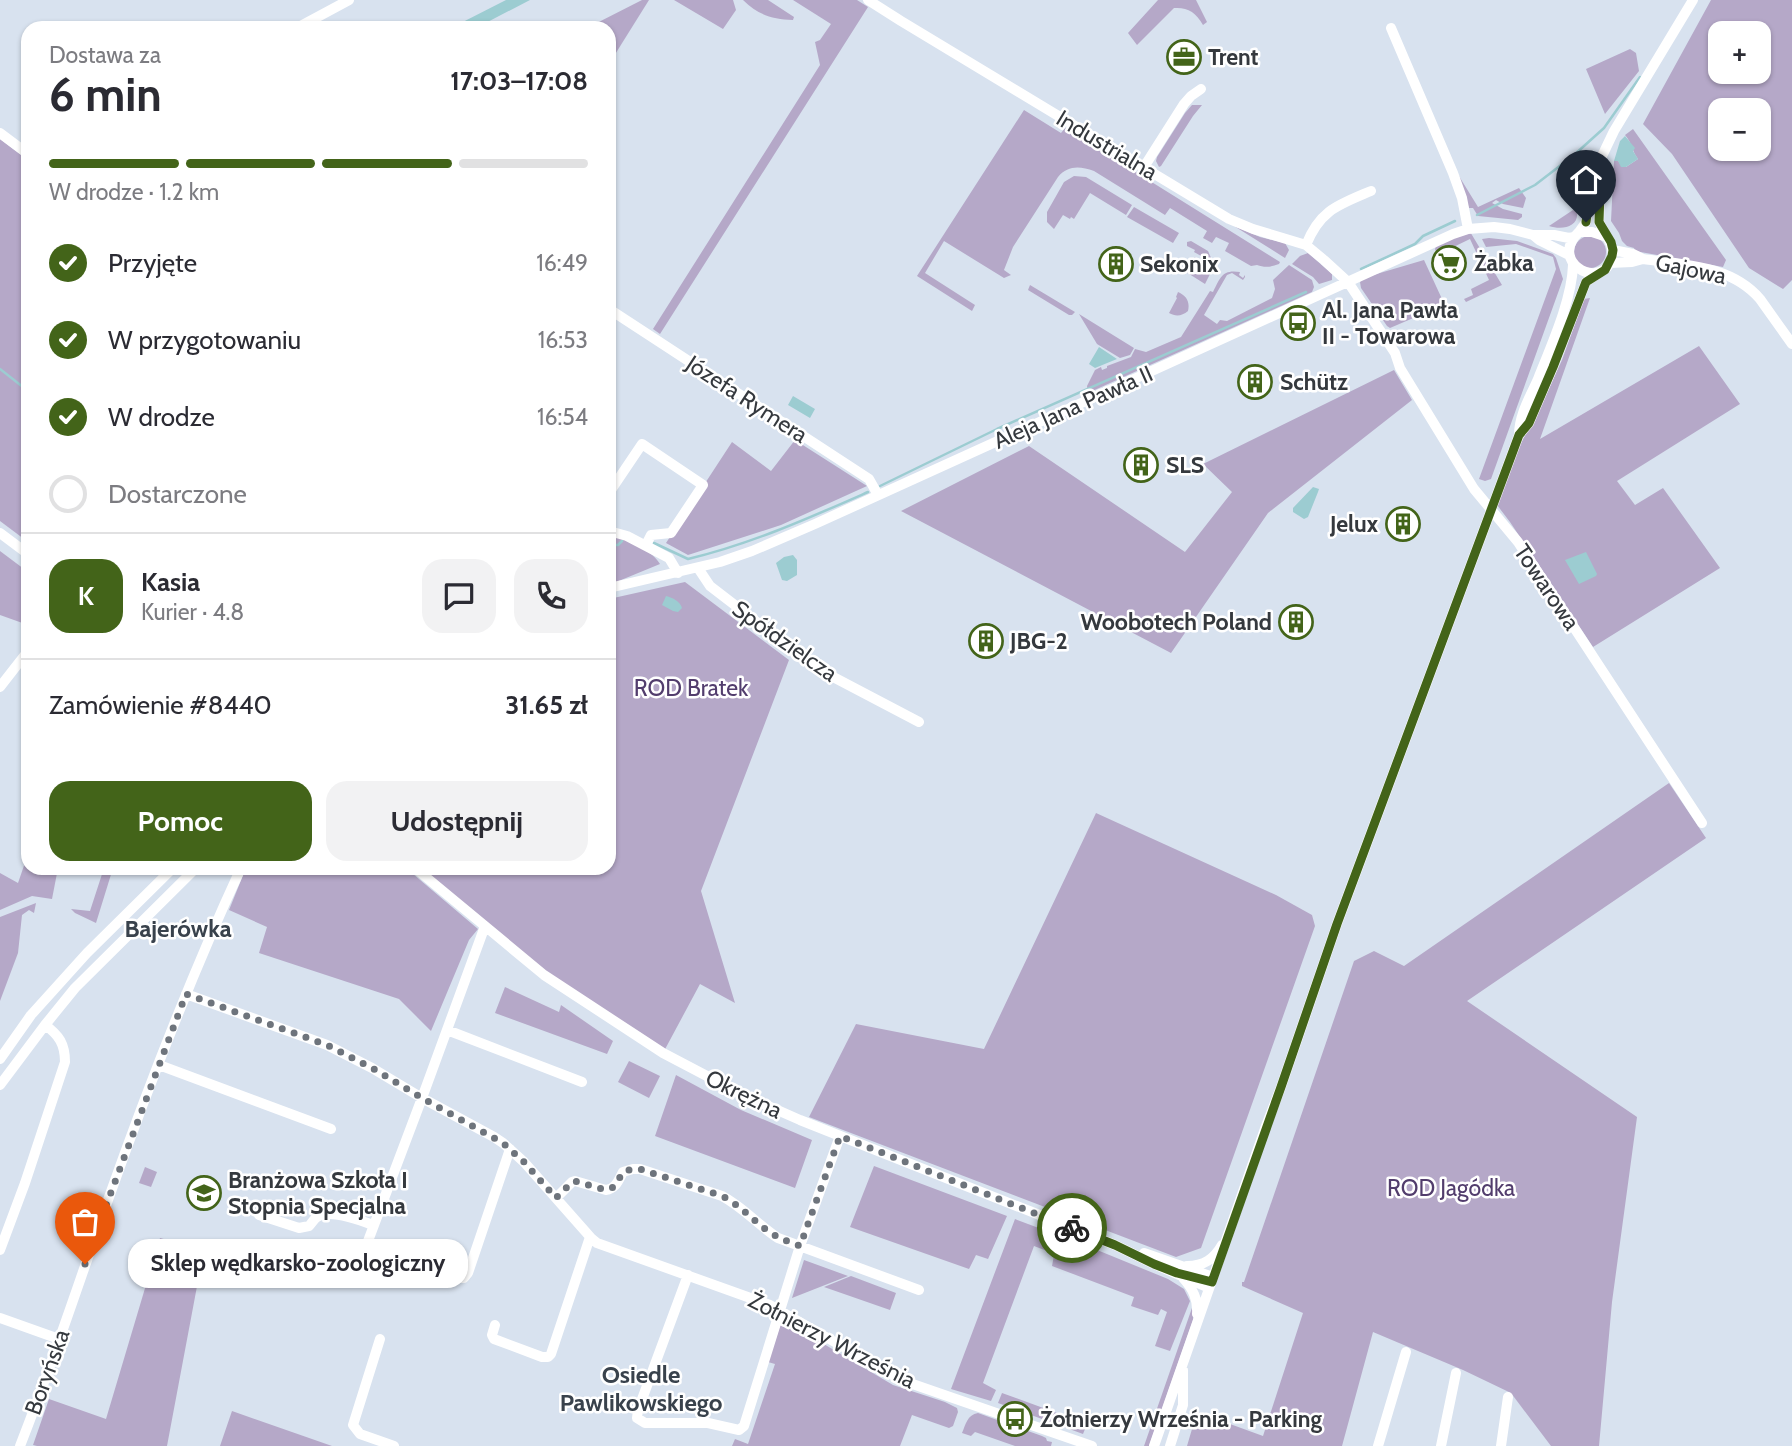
<!DOCTYPE html>
<html lang="pl">
<meta charset="utf-8">
<style>
body{margin:0;font-family:Cabin,sans-serif;background:#f2f2f3;color:#2b2b33;height:100vh;display:flex;flex-direction:column;font-size:26px;white-space:nowrap}
*{box-sizing:border-box;margin:0}
p{font-size:23px;color:#7c7c81}
.icon{flex:none;width:38px;height:38px;fill:none;stroke:currentColor;stroke-width:2;stroke-linecap:round;stroke-linejoin:round}
.map{position:relative;flex:1;overflow:hidden}
.drawer{position:absolute;left:21px;top:21px;width:595px;height:854px;display:flex;flex-direction:column;background:#fff;border-radius:21px;box-shadow:0 2px 5px #0004}
.drawer>*{flex:none}
.fabs{position:absolute;left:1708px;top:21px;display:grid;gap:14px}
.fabs a{display:grid;place-items:center;width:63px;height:63px;border-radius:14px;background:#fff;box-shadow:0 2px 5px #0004;font-size:35px}
.pin{position:absolute;display:grid;place-items:center;width:60px;height:60px;color:#fff;margin:-72px -30px;border-radius:50% 50% 50% 0;rotate:-45deg;box-shadow:0 0 7px #0007}
.pin .icon{rotate:45deg}
.courier{position:absolute;display:grid;place-items:center;width:70px;height:70px;margin:-35px;border:5px solid #436419;border-radius:50%;background:#fff;color:#222;box-shadow:0 2px 9px #0007}
.bubble{position:absolute;height:49px;border-radius:21px;background:#fff;box-shadow:0 2px 5px #0004;font-size:23px;font-weight:800;line-height:49px;text-align:center}
.overview em{font-style:normal;font-weight:800}
.overview div{display:flex;flex-direction:column-reverse}
.overview{display:flex;align-items:center;justify-content:space-between;height:119px;padding:0 28px}
h1{font-size:46px;font-weight:800;line-height:52px}
.bar{display:grid;grid-template-columns:repeat(4,1fr);gap:10px 7px;align-content:center;height:84px;padding:0 28px}
.bar i{height:9px;border-radius:5px;background:#e1e1e2}
.bar .selected{background:#436419}
.bar p{grid-column:span 4}
.line{display:flex;align-items:center;gap:18px;padding:0 28px;border-top:2px solid #e1e1e2}
.line div{flex:1}
.round{display:grid;place-items:center;flex:none;width:74px;height:74px;border-radius:21px;background:#f2f2f3}
ol{padding:0 28px;list-style:none}
li{display:flex;align-items:center;gap:21px;height:77px}
li p{margin-inline-start:auto}
li .icon{padding:7px;border-radius:50%;background:#436419;color:#fff;stroke-width:4}
li:last-child{color:#7c7c81}
li i{width:38px;height:38px;border:4px solid #e1e1e2;border-radius:50%}
.cta{display:flex;gap:14px;margin-top:auto;padding:14px 28px}
.cta a{flex:1;height:80px;border-radius:21px;background:#436419;color:#fff;font-size:28px;font-weight:800;line-height:80px;text-align:center}
.cta a+a{background:#f2f2f3;color:#2b2b33}
.map>svg:first-child{display:block}
</style>
<div class="map">
<svg width="1792" height="1446" viewBox="0 0 1792 1446">
<rect width="100%" height="100%" fill="#d8e2ef"/>
<path fill="#b5a8c8" fill-rule="evenodd" d="M 642,0 L 649,0 L 609,64 L 609,28 L 587,28 Z
M 674,0 L 733,0 L 736,10 L 723,29 Z
M 743,0 L 768,0 L 794,17 L 793,20 C 772,19 758,15 743,0 Z
M 793,0 L 857,0 L 868,7 L 660,334 L 653,329 L 820,65 L 815,42 L 820,40 L 831,24 Z
M 1158,0 L 1196,0 L 1207,22 L 1203,25 C 1196,12 1187,7 1174,8 L 1137,45 L 1128,33 Z
M 1711,0 L 1792,0 L 1792,280 L 1783,289 L 1749,268 L 1672,154 L 1643,124 ZM 1759,33 L 1759,72 L 1720,72 L 1720,33 ZM 1759,110 L 1759,149 L 1720,149 L 1720,110 Z
M 1630,49 L 1636,53 L 1639,71 L 1605,114 L 1586,69 Z
M 1192,105 L 1202,105 L 1193,116 L 1161,166 L 1159,167 L 1156,161 L 1157,157 L 1185,113 Z
M 1024,110 L 1061,133 L 1065,128 L 1280,262 L 1279,264 C 1271,267 1265,268 1257,265 L 1251,266 L 1225,251 L 1229,243 L 1216,237 L 1212,243 L 1203,238 L 1207,231 L 1170,208 L 1165,215 L 1094,171 C 1080,166 1068,165 1058,177 L 1013,247 L 1004,270 L 1011,275 L 1004,278 L 944,241 L 925,273 L 975,305 L 972,311 L 917,276 Z
M 1633,129 L 1726,260 L 1723,267 L 1635,251 L 1634,248 L 1627,246 L 1622,241 L 1619,233 L 1611,221 L 1614,161 L 1618,161 L 1626,167 L 1638,159 C 1632,151 1632,143 1625,135 Z
M 0,139 L 28,160 L 28,542 L 0,521 Z
M 1454,168 L 1478,207 L 1519,188 L 1526,198 L 1523,208 L 1503,204 L 1496,200 L 1492,203 L 1503,209 L 1522,214 L 1522,217 L 1518,220 L 1478,216 L 1473,208 L 1469,208 Z
M 1074,176 L 1086,177 L 1132,205 L 1126,215 L 1090,193 L 1074,219 L 1071,217 L 1070,219 L 1063,215 L 1054,229 L 1047,222 L 1047,212 L 1064,182 Z
M 1134,207 L 1179,233 L 1173,243 L 1127,217 Z
M 1573,210 L 1577,212 C 1579,228 1561,230 1549,226 Z
M 1234,226 L 1260,237 L 1285,243 L 1289,250 L 1285,258 Z
M 1469,230 L 1502,285 L 1466,302 L 1464,299 L 1473,295 L 1471,289 L 1489,280 L 1470,239 L 1441,253 L 1436,252 L 1435,249 L 1436,246 Z
M1574 252a16 16 0 1 1 32 0a16 16 0 1 1-32 0Z
M 1489,238 L 1517,241 L 1553,254 L 1556,258 L 1563,279 L 1491,479 L 1485,481 L 1479,479 L 1556,269 L 1553,257 L 1516,244 L 1486,247 L 1482,239 Z
M 1191,241 L 1208,251 L 1212,260 L 1210,261 L 1194,252 L 1195,250 L 1187,246 L 1187,242 Z
M 1308,253 L 1332,274 L 1332,280 L 1319,284 L 1313,277 L 1292,264 L 1300,256 Z
M 1195,257 L 1196,260 L 1193,265 L 1206,273 L 1210,267 L 1213,268 L 1205,284 L 1186,272 Z
M 1424,260 L 1442,299 L 1439,307 L 1390,328 L 1387,326 L 1361,288 L 1360,282 L 1363,278 Z
M 1289,265 L 1312,280 L 1314,287 L 1312,292 L 1088,393 L 1087,386 L 1095,370 L 1101,367 L 1102,370 L 1107,368 L 1107,366 L 1131,357 L 1135,349 L 1146,352 L 1181,337 L 1210,291 L 1213,292 C 1220,278 1222,269 1240,272 L 1239,275 L 1243,278 L 1245,275 L 1245,277 L 1243,280 L 1232,273 L 1227,275 L 1204,315 L 1217,324 L 1220,320 L 1227,321 L 1272,298 L 1275,289 L 1273,280 Z
M 1030,285 L 1075,312 L 1072,315 L 1069,315 L 1028,290 Z
M 1178,292 C 1187,296 1190,302 1188,311 C 1182,316 1176,317 1169,313 L 1177,298 L 1176,297 Z
M 1590,298 L 1540,439 L 1699,346 L 1740,404 L 1617,481 L 1635,505 L 1663,488 L 1720,568 L 1593,647 L 1510,522 L 1497,505 L 1515,454 L 1541,406 L 1562,360 L 1584,299 Z
M 1079,314 L 1134,348 L 1130,355 L 1120,358 L 1097,344 Z
M 1394,370 L 1412,400 L 1268,513 L 1171,653 L 901,511 L 1029,446 L 1185,552 L 1232,492 L 1203,464 Z
M 795,440 L 867,486 L 781,525 L 688,555 L 666,543 L 732,442 L 771,471 Z
M 609,534 C 627,540 650,548 660,564 L 609,585 Z
M 0,551 L 28,572 L 28,625 L 0,615 Z
M 685,582 L 789,660 L 701,891 L 735,1003 L 700,984 L 663,1053 L 544,975 L 415,868 L 609,868 L 609,599 Z
M 1669,783 L 1706,838 L 1467,1001 L 1637,1117 L 1612,1302 L 1599,1446 L 1551,1446 L 1511,1393 L 1463,1370 L 1373,1332 L 1342,1446 L 1187,1446 L 1197,1412 L 1263,1436 L 1303,1313 L 1242,1286 L 1242,1282 L 1244,1282 L 1354,961 L 1374,951 L 1404,966 Z
M 1096,813 L 1276,895 L 1312,915 L 1315,926 L 1201,1248 L 1176,1257 L 809,1117 L 856,1024 L 984,1049 Z
M 28,854 L 28,868 L 58,868 L 52,899 L 32,896 L 0,910 L 0,873 L 18,883 Z
M 104,868 L 113,868 L 96,923 L 75,913 L 71,909 L 90,911 Z
M 246,868 L 406,868 L 478,929 L 469,940 L 431,1031 L 399,999 L 259,953 L 267,927 L 229,910 Z
M 36,903 L 34,913 L 29,910 L 22,915 L 18,953 L 0,1001 L 0,917 Z
M 505,987 L 559,1012 L 561,1005 L 613,1041 L 607,1054 L 495,1013 Z
M 629,1061 L 660,1076 L 649,1098 L 618,1082 Z
M 676,1075 L 741,1110 L 812,1140 L 795,1188 L 655,1136 Z
M 874,1166 L 1007,1216 L 988,1259 L 976,1255 L 969,1269 L 850,1227 Z
M 145,1167 L 157,1172 L 151,1187 L 139,1183 Z
M 1015,1219 L 1052,1233 L 1047,1251 L 1034,1246 L 983,1383 L 996,1390 L 991,1401 L 951,1389 Z
M 1058,1234 L 1168,1279 L 1184,1289 L 1190,1301 L 1170,1351 L 1155,1346 L 1167,1312 L 1161,1309 L 1158,1315 L 1131,1306 L 1134,1297 L 1052,1266 Z
M 160,1238 C 199,1250 238,1247 278,1256 C 289,1258 299,1262 309,1266 L 307,1273 L 291,1267 L 201,1265 L 167,1446 L 37,1446 L 33,1445 L 49,1399 L 106,1419 Z
M 804,1260 L 848,1276 L 792,1298 Z
M 851,1276 L 896,1293 L 890,1310 L 824,1287 Z
M 1193,1305 L 1194,1310 L 1193,1320 L 1149,1446 L 1144,1446 Z
M 785,1321 L 893,1385 L 945,1402 L 957,1408 L 958,1412 L 953,1426 L 949,1428 L 912,1415 L 900,1446 L 732,1446 L 735,1439 L 748,1444 L 775,1364 L 768,1362 L 780,1326 Z
M 1002,1393 L 1087,1424 L 1083,1434 L 998,1403 Z
M 232,1411 L 332,1446 L 220,1446 Z
M 978,1413 L 1042,1436 L 1046,1438 L 1047,1441 L 1052,1442 L 1051,1446 L 1015,1446 L 975,1432 L 971,1436 L 962,1433 C 966,1424 967,1415 978,1413 Z"/>
<path fill="#9cccd1" d="M 506,0 L 530,0 L 476,28 L 451,28 Z
M 1625,136 L 1635,148 L 1633,151 L 1638,159 L 1626,167 L 1621,167 L 1618,161 L 1614,161 L 1620,141 Z
M 1099,347 L 1117,359 L 1095,368 L 1089,364 Z
M 793,396 L 815,409 L 810,418 L 788,405 Z
M 1313,487 L 1319,489 L 1318,492 L 1308,517 L 1304,519 L 1293,512 L 1293,508 Z
M 1586,552 L 1597,574 L 1596,576 L 1579,584 L 1565,560 Z
M 793,555 L 797,560 L 797,575 L 787,581 L 782,580 L 776,563 L 784,557 Z
M 666,596 C 673,598 680,601 682,608 L 678,612 L 673,611 L 662,605 Z"/>
<g fill="none" stroke-linecap="round" stroke-linejoin="round">
<path stroke="#9cccd1" stroke-width="2.5" d="M 1477,215 L 1535,185 L 1574,155 L 1604,128 L 1640,77
M 1361,269 L 1415,244 L 1423,236 L 1455,221
M 0,369 L 28,391
M 880,486 L 997,429 L 1306,292
M 654,543 L 688,559 C 751,544 809,518 868,492
M 609,545 L 618,545 L 622,541"/>
<path stroke="#fff" stroke-width="10" d="M 868,0 L 901,21 L 1229,219 L 1253,229 L 1306,245 L 1324,260 L 1348,282 L 1395,353 L 1400,368 L 1474,489 L 1518,542 L 1702,823
M 297,28 L 349,0
M 1391,28 L 1453,173 L 1462,198 L 1468,229
M 0,133 L 28,154
M 1601,163 L 1599,222 L 1607,237
M 1144,167 L 1184,104 L 1191,96 L 1201,89
M 1579,232 L 1586,222 L 1592,177 L 1614,131 L 1693,0
M 1579,232 L 1592,232 L 1607,237 C 1612,245 1615,254 1610,263 C 1596,289 1549,260 1579,232 Z
M 1533,235 L 1539,240 L 1569,255
M 1306,245 C 1320,210 1338,205 1371,191
M 1613,250 L 1633,254 L 1643,259 C 1684,265 1731,265 1760,299 L 1792,344
M 1610,263 L 1632,262 L 1643,259
M 609,309 L 869,479 L 878,495
M 1519,435 C 1519,415 1530,397 1538,379 C 1551,346 1572,300 1573,265
M 609,493 L 642,444 L 703,485 L 671,533 L 651,535 L 646,545
M 609,531 L 627,536 L 669,558 L 678,573
M 0,533 L 28,554
M 698,568 L 710,586 L 818,669 L 919,722
M 609,588 L 720,562 L 752,551 L 815,524 L 1453,234 L 1468,229 L 1494,227 L 1510,229 L 1533,235 L 1554,235 L 1569,238 L 1574,237
M 0,687 L 28,651
M 415,868 L 544,975 L 663,1053 L 743,1095 L 800,1120 L 1115,1245 L 1154,1264 L 1209,1288
M 485,926 L 422,1098 L 368,1241 L 371,1245 L 458,1278 L 464,1278 L 468,1273 L 510,1149
M 186,994 L 327,1045 L 372,1068 L 422,1098 L 494,1137 L 503,1143 L 524,1162 L 592,1239 L 597,1243 L 770,1305 L 901,1380 L 1092,1446
M 447,1030 L 582,1082
M 0,1059 L 31,1015 L 87,953 L 173,868
M 159,1065 L 331,1129
M 0,1085 L 45,1025 L 75,988 L 196,868
M 556,1198 L 572,1182 L 575,1181 L 606,1190 C 616,1189 619,1179 623,1172 L 633,1169 L 640,1169 L 722,1196 C 743,1207 758,1225 778,1238 L 919,1290
M 259,1215 L 299,1228 L 309,1226 C 311,1224 314,1219 317,1217 C 329,1209 360,1220 373,1225
M 0,1250 L 25,1183 L 65,1062 C 65,1044 59,1035 45,1025
M 1144,1253 L 1213,1277
M 1187,1266 C 1204,1266 1214,1259 1222,1245
M 688,1275 L 638,1410 L 637,1418 L 645,1423 L 708,1423 L 739,1430 L 744,1426 L 800,1246 L 840,1136
M 1183,1278 C 1193,1289 1198,1299 1197,1314
M 0,1318 L 59,1339
M 495,1325 L 492,1335 L 494,1339 L 542,1357 L 548,1357 L 551,1354 L 590,1237
M 380,1339 L 353,1425 L 360,1434 L 394,1446
M 20,1446 C 52,1365 79,1282 108,1200 C 148,1087 191,976 241,868
M 1154,1446 L 1266,1126 L 1281,1087 L 1337,924 L 1519,435 L 1529,423 L 1553,367 L 1586,282 L 1599,273
M 1170,1446 L 1183,1405 L 1183,1370
M 1378,1446 L 1406,1352
M 1441,1446 L 1456,1373
M 1501,1446 L 1508,1397"/>
</g>
<g fill="none" stroke-linecap="round" stroke-linejoin="round">
<path stroke="#6e747c" stroke-width="7" stroke-dasharray="0 12.6" d="M 85,1264 L 110,1195 L 186,994 L 327,1045 L 372,1068 L 422,1098 L 503,1143 L 524,1162 L 556,1198 L 572,1182 L 575,1181 L 606,1190 C 616,1189 618,1179 623,1172 L 632,1169 L 640,1169 L 722,1196 C 738,1204 750,1217 764,1228 C 775,1237 787,1241 800,1246 L 840,1136 L 1072,1228"/>
<path stroke="#436419" stroke-width="9" d="M 1072,1228 L 1115,1245 L 1154,1264 L 1177,1273 L 1212,1282 L 1281,1087 L 1337,924 L 1519,435 L 1529,423 L 1553,367 L 1586,282 L 1605,270 L 1612,256 L 1613,250 L 1611,242 L 1599,222 L 1601,160 L 1592,177 L 1586,222"/>
</g>
<defs>
<g id="office-ring" transform="scale(1.75)"><circle r="9.5" fill="#fff" stroke="#436419" stroke-width="1.5"/><path d="M-6-3h4V-5.5h4V-3h4V5H-6ZM-1-4.5V-3h2v-1.5ZM-6 0V1H6V0Z" fill="#436419"/></g>
<g id="supermarket-ring" transform="scale(1.75)"><circle r="9.5" fill="#fff" stroke="#436419" stroke-width="1.5"/><path d="M-6-5.5h2.5l.6 2H6L4.5 2H-2.5L-4.4-4H-6ZM-1.5 3.2a1.3 1.3 0 1 0 .1 0ZM3 3.2a1.3 1.3 0 1 0 .1 0Z" fill="#436419"/></g>
<g id="building-ring" transform="scale(1.75)"><circle r="9.5" fill="#fff" stroke="#436419" stroke-width="1.5"/><path d="M-4-6H4V6H1V3H-1V6H-4ZM-2.5-4.3h1.7v1.8h-1.7ZM.8-4.3h1.7v1.8H.8ZM-2.5-1h1.7V.8h-1.7ZM.8-1h1.7V.8H.8Z" fill="#436419"/></g>
<g id="bus-ring" transform="scale(1.75)"><circle r="9.5" fill="#fff" stroke="#436419" stroke-width="1.5"/><path d="M-5-6H5V4H4V6H2V4H-2V6H-4V4H-5ZM-3.5-4V0h7V-4ZM-3.5 1.2v1.5H-2V1.2ZM2 1.2v1.5H3.5V1.2Z" fill="#436419"/></g>
<g id="school-ring" transform="scale(1.75)"><circle r="9.5" fill="#fff" stroke="#436419" stroke-width="1.5"/><path d="M0-5L7-2L0 1L-7-2ZM-4 1L0 2.5L4 1V4Q0 6-4 4Z" fill="#436419"/></g>
</defs>
<g fill-rule="evenodd">
<use href="#office-ring" x="1184" y="57"/>
<use href="#supermarket-ring" x="1449" y="263"/>
<use href="#building-ring" x="1116" y="264"/>
<use href="#bus-ring" x="1298" y="323"/>
<use href="#building-ring" x="1255" y="382"/>
<use href="#building-ring" x="1141" y="465"/>
<use href="#building-ring" x="1403" y="524"/>
<use href="#building-ring" x="1296" y="622"/>
<use href="#building-ring" x="986" y="641"/>
<use href="#school-ring" x="204" y="1193"/>
<use href="#bus-ring" x="1015" y="1419"/>
</g>
<g text-anchor="middle" dominant-baseline="central" stroke-width="5" stroke-linejoin="round" paint-order="stroke">
<g font-size="23" font-weight="bold" fill="#35393e" stroke="#fff" text-anchor="start">
<text x="1208" y="57">Trent</text>
<text x="1474" y="263">Żabka</text>
<text x="1140" y="264">Sekonix</text>
<text x="1322" y="310">Al. Jana Pawła<tspan x="1322" dy="26">II - Towarowa</tspan></text>
<text x="1280" y="382">Schütz</text>
<text x="1166" y="465">SLS</text>
<text x="1378" y="524" text-anchor="end">Jelux</text>
<text x="1272" y="622" text-anchor="end">Woobotech Poland</text>
<text x="1010" y="641">JBG-2</text>
<text x="228" y="1180">Branżowa Szkoła I<tspan x="228" dy="26">Stopnia Specjalna</tspan></text>
<text x="1040" y="1419">Żołnierzy Września - Parking</text>
</g>
<g font-size="23" fill="#35393e" stroke="#fff">
<text transform="translate(1107 145) rotate(31)">Industrialna</text>
<text transform="translate(1691 269) rotate(12)">Gajowa</text>
<text transform="translate(747 399) rotate(33)">Józefa Rymera</text>
<text transform="translate(1073 407) rotate(-24)">Aleja Jana Pawła II</text>
<text transform="translate(1547 587) rotate(56)">Towarowa</text>
<text transform="translate(785 641) rotate(35)">Spółdzielcza</text>
<text transform="translate(744 1094) rotate(26)">Okrężna</text>
<text transform="translate(832 1340) rotate(27)">Żołnierzy Września</text>
<text transform="translate(47 1372) rotate(-70)">Boryńska</text>
</g>
<g font-size="23" fill="#523d6d" stroke="#fff">
<text x="691" y="688">ROD Bratek</text>
<text x="1451" y="1188">ROD Jagódka</text>
</g>
<g font-size="24" font-weight="bold" fill="#39424c" stroke="#fff">
<text x="178" y="928">Bajerówka</text>
<text x="641" y="1374">Osiedle<tspan x="641" dy="28">Pawlikowskiego</tspan></text>
</g>
</g>
</svg>
<div class="fabs">
<a>+</a>
<a>−</a>
</div>
<div class="pin" style="left:85px;top:1264px;background:#ea580c"><svg class="icon" aria-label="bag" viewBox="0 0 24 24"><path d="M5 8h14l-1 12H6zM9 8a3 3 0 0 1 6 0"/></svg></div>
<div class="pin" style="left:1586px;top:222px;background:#1f2937"><svg class="icon" aria-label="home" viewBox="0 0 24 24"><path d="M3 11l9-7 9 7M6 9v11h12V9"/></svg></div>
<div class="courier" style="left:1072px;top:1228px"><svg class="icon" aria-label="bike" viewBox="0 0 24 24"><circle cx="6" cy="16" r="4"/><circle cx="18" cy="16" r="4"/><path d="M6 16l4-8h5l3 8M10 8l3 8H6M13 5h3"/></svg></div>
<div class="bubble" style="left:128px;top:1239px;width:340px">Sklep wędkarsko-zoologiczny</div>
<section class="drawer">
<div class="overview"><div><h1>6 min</h1><p>Dostawa za</p></div><em>17:03–17:08</em></div>
<div class="bar"><i class="selected"></i><i class="selected"></i><i class="selected"></i><i></i><p>W drodze · 1.2 km</p></div>
<ol>
<li><svg class="icon" aria-label="check" viewBox="0 0 24 24"><path d="M5 12l5 5 9-10"/></svg>Przyjęte<p>16:49</p></li>
<li><svg class="icon" aria-label="check" viewBox="0 0 24 24"><path d="M5 12l5 5 9-10"/></svg>W przygotowaniu<p>16:53</p></li>
<li><svg class="icon" aria-label="check" viewBox="0 0 24 24"><path d="M5 12l5 5 9-10"/></svg>W drodze<p>16:54</p></li>
<li><i></i>Dostarczone</li>
</ol>
<div class="line" style="height:126px"><b class="round" style="background:#436419;color:#fff">K</b><div><b>Kasia</b><p>Kurier · 4.8</p></div><a class="round"><svg class="icon" aria-label="chat" viewBox="0 0 24 24"><path d="M4 5h16v11H9l-5 4z"/></svg></a><a class="round"><svg class="icon" aria-label="phone" viewBox="0 0 24 24"><path d="M5 4h4l2 5-3 2q2 4 5 5l2-3 5 2v4C11 20 4 13 5 4z"/></svg></a></div>
<div class="line" style="height:91px"><div>Zamówienie #8440</div><b>31.65 zł</b></div>
<div class="cta"><a>Pomoc</a><a>Udostępnij</a></div>
</section>
</div>
